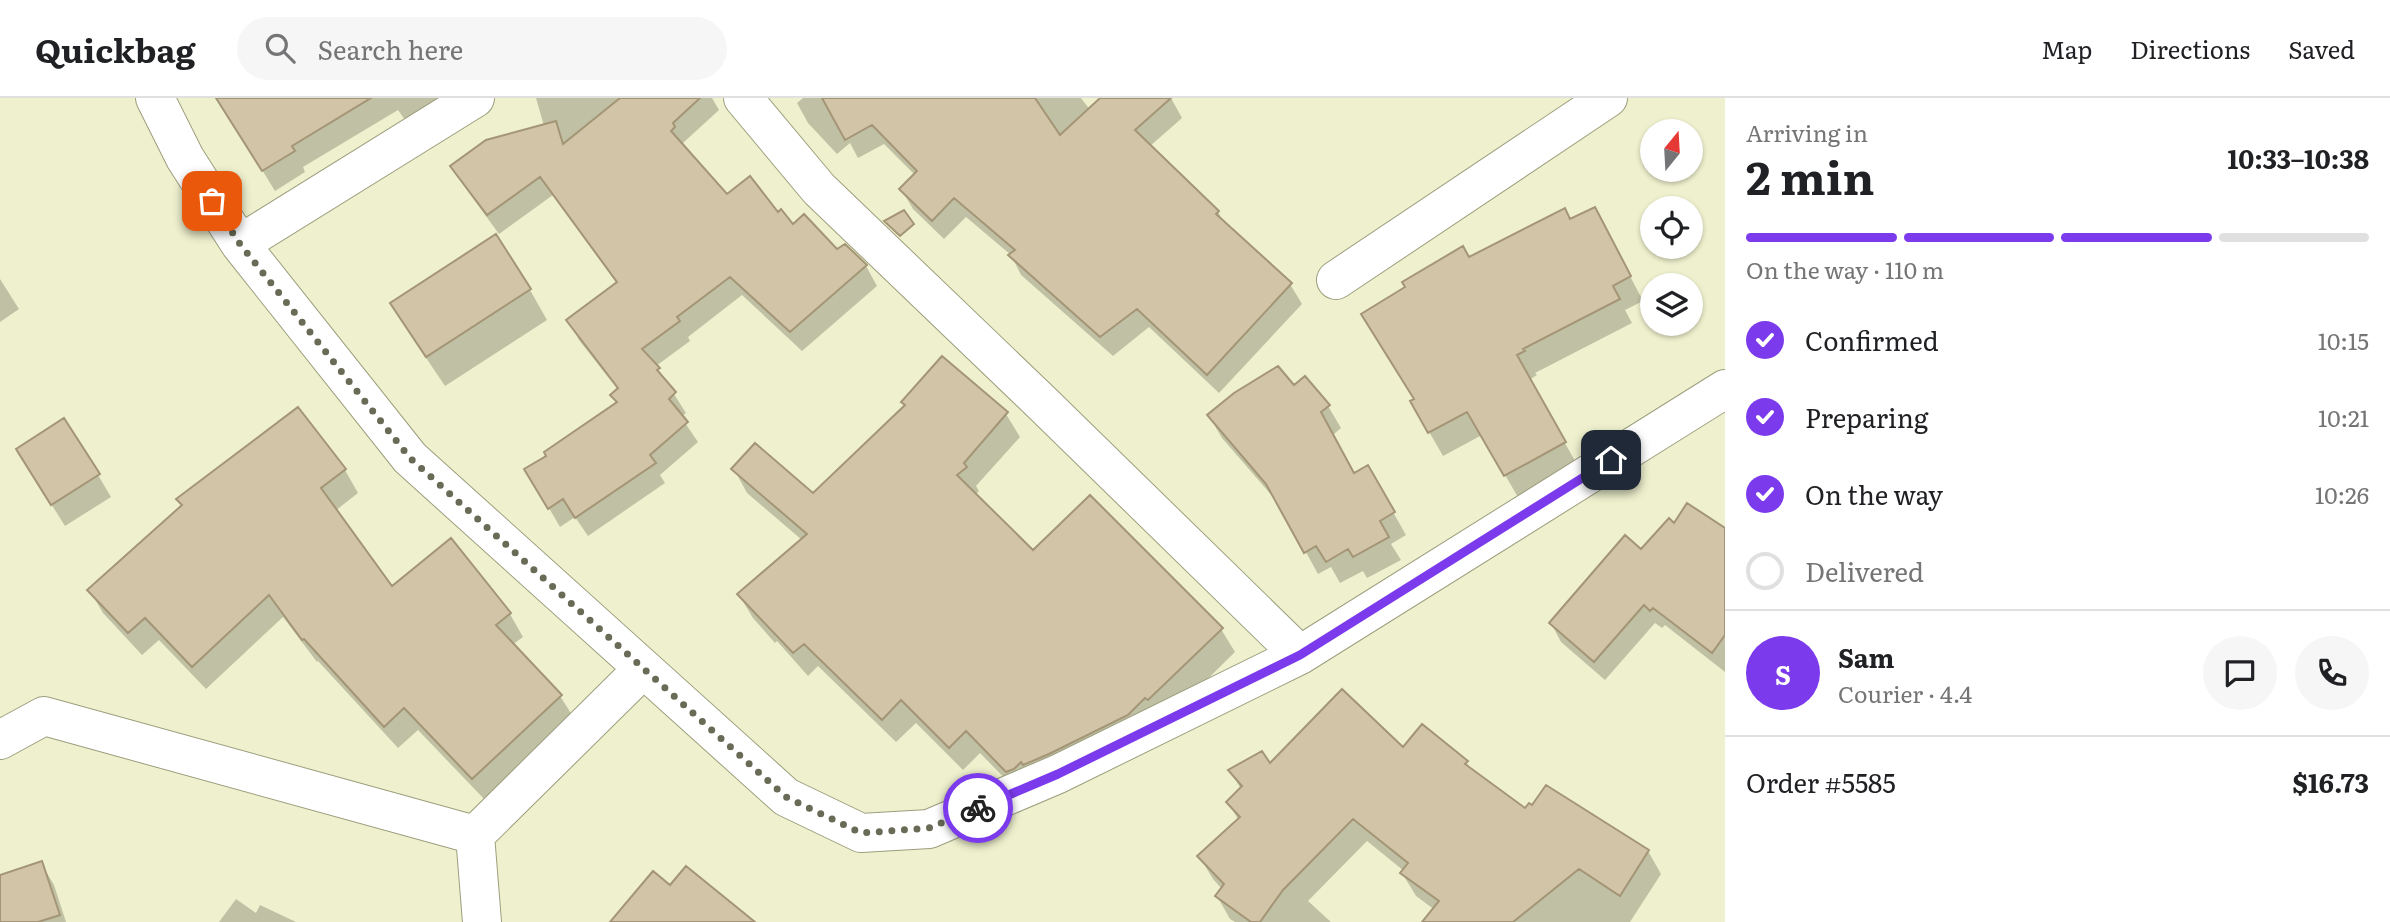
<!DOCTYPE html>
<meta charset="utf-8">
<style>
body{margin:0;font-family:Literata,serif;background:#f6f6f6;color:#202124;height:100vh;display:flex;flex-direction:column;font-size:26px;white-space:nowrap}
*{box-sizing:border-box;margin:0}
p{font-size:23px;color:#757577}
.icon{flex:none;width:38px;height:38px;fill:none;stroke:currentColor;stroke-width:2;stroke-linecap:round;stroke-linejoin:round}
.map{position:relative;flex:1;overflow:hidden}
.drawer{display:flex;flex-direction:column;background:#fff;width:665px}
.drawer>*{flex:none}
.needle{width:46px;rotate:18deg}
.controls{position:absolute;left:1640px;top:21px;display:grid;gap:14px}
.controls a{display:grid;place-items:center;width:63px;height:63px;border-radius:50%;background:#fff;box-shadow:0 2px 5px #0004;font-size:35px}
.pin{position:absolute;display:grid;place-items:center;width:60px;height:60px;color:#fff;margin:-30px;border-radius:14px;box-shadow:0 4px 10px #0006}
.courier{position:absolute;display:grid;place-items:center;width:70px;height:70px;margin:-35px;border:5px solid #7c3aed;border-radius:50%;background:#fff;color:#222;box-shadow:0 2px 9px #0007}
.summary em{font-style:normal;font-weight:700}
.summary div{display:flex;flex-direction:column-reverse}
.summary{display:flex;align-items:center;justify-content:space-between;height:119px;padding:0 21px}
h1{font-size:46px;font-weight:700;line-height:52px}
.bar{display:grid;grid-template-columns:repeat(4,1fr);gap:10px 7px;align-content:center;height:84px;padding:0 21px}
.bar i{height:9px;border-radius:5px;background:#e0e0e0}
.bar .active{background:#7c3aed}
.bar p{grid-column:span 4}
.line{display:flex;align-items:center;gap:18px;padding:0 21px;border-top:2px solid #e0e0e0}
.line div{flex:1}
.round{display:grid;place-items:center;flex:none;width:74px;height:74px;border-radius:37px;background:#f6f6f6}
ol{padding:0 21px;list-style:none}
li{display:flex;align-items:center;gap:21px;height:77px}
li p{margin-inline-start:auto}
li .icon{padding:7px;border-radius:50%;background:#7c3aed;color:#fff;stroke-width:4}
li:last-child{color:#757577}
li i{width:38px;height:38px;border:4px solid #e0e0e0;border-radius:50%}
header{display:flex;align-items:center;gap:42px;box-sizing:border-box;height:98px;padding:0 35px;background:#fff;border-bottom:2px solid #e0e0e0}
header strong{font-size:33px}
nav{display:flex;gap:38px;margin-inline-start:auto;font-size:24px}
.search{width:490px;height:63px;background:#f6f6f6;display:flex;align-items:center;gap:18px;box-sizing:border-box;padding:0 24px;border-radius:38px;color:#757577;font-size:26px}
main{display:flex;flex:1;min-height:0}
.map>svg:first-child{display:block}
</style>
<header>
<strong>Quickbag</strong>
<div class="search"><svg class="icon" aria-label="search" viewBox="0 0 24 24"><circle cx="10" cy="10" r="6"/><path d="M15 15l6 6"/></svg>Search here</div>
<nav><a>Map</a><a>Directions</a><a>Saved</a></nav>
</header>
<main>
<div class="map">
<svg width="1725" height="824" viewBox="0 0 1725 824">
<rect width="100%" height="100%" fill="#eff1ce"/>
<path fill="#0003" d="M 218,0 L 443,0 L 405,22 L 398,12 L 303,69 L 305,74 L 275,93 Z
M 536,0 L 712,0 L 719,12 L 683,45 L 727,98 L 778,116 L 792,129 L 836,153 L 845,148 L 866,168 L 877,188 L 802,253 L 742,197 L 688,239 L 690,243 L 656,268 L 686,315 L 681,319 L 698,344 L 660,377 L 665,385 L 588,438 L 575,419 L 560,429 L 527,372 L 548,359 L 617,306 L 612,297 L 618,292 L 579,242 L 568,222 L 617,186 L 553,97 L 499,136 L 464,88 L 452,69 L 544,28 Z
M 803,0 L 1081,0 L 1097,21 L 1120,0 L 1171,0 L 1182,20 L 1149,49 L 1218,114 L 1225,126 L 1290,186 L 1302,206 L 1219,295 L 1149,229 L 1113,258 L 1021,177 L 1011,157 L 966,119 L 944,141 L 913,111 L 901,91 L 915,77 L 884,46 L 858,60 L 850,45 L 837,56 L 808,25 L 797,5 Z
M 1595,111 L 1643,203 L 1625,212 L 1632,225 L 1535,275 L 1537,277 L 1529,282 L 1578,368 L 1519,401 L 1482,337 L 1443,358 L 1412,304 L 1415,302 L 1469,161 L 1570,123 Z
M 0,181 L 19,211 L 0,224 Z
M 530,192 L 547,222 L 445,288 L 410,236 Z
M 1304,281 L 1328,308 L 1341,330 L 1333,337 L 1354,377 L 1368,370 L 1406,437 L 1391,446 L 1401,462 L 1367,480 L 1363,473 L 1340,485 L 1331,469 L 1318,476 L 1280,407 L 1222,340 L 1209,318 L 1294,289 Z
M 298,311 L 345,372 L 358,395 L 335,413 L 391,490 L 451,442 L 510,516 L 523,539 L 512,547 L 560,598 L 574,620 L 486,703 L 418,632 L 398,650 L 318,563 L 317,564 L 283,519 L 206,591 L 159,542 L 142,557 L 103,515 L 90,493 Z
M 1006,316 L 1020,339 L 976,388 L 979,393 L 975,397 L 1033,455 L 1221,531 L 1235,554 L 1163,625 L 1021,697 L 980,655 L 963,672 L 916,625 L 896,644 L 818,568 L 808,578 L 777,543 L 775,545 L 753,520 L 739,497 L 802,442 L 747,395 L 734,371 L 813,397 Z
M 31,374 L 98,377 L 111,399 L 65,428 Z
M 1685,411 L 1725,441 L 1725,574 L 1665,527 L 1662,530 L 1655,525 L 1605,582 L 1561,544 L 1551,525 L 1675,428 Z
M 1404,652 L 1466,664 L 1471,672 L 1526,712 L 1648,753 L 1661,776 L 1630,824 L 1425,824 L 1435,812 L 1416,798 L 1402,775 L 1404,773 L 1367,743 L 1308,803 L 1331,824 L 1235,824 L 1230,821 L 1217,798 L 1222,791 L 1213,781 L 1199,758 L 1239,723 L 1228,704 L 1241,691 L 1230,673 Z
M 41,765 L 54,787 L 66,824 L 0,824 L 0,778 Z
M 236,801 L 256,815 L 260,807 L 296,824 L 219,824 Z"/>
<path fill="#d2c4a7" stroke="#a49576" stroke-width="2" d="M 216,0 L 371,0 L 292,48 L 295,53 L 262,73 Z
M 620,0 L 700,0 L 673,25 L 675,29 L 671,33 L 727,96 L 750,78 L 778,114 L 781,111 L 793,126 L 804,116 L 837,151 L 845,146 L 867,167 L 790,234 L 730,179 L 677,219 L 680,223 L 642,251 L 660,270 L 657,272 L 676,294 L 669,301 L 688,324 L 650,357 L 656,365 L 575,420 L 563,401 L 548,411 L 524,371 L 546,358 L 544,354 L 617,304 L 610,297 L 618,290 L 566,222 L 617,184 L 540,79 L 487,117 L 450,68 L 486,42 L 556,23 L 563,46 Z
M 822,0 L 1035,0 L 1060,37 L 1100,0 L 1171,0 L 1135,32 L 1219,113 L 1216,116 L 1292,185 L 1207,277 L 1137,211 L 1100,239 L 1008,157 L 1015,152 L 954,100 L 932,123 L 899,91 L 917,73 L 872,27 L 845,42 Z
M 1595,109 L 1631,178 L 1613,188 L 1620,201 L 1523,251 L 1525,253 L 1517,257 L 1566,344 L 1504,378 L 1467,314 L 1428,335 L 1410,303 L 1414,301 L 1361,216 L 1405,189 L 1402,184 L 1463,148 L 1469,159 L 1565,110 L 1570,121 Z
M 904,112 L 914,126 L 900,138 L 884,123 Z
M 496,136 L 531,191 L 426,259 L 390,205 Z
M 942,258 L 1008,314 L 964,365 L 967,369 L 957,377 L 1033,452 L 1090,397 L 1223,530 L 1148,602 L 1145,600 L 1128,617 L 1049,656 L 1023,667 L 1021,664 L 1014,671 L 1006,674 L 966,633 L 949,650 L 901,602 L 882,622 L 804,546 L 793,555 L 737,496 L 807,436 L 731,371 L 755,345 L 813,395 L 905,307 L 901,304 Z
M 1278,268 L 1294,287 L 1305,278 L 1330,307 L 1321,314 L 1354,375 L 1368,367 L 1395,414 L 1380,423 L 1389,439 L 1353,459 L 1348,451 L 1326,464 L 1316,448 L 1304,455 L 1266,386 L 1207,317 L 1234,295 Z
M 298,309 L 346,371 L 321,390 L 392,488 L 451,440 L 511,515 L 496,527 L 562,597 L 472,681 L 404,610 L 384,629 L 304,541 L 302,542 L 269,497 L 192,569 L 145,520 L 128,535 L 87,492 L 182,407 L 176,401 Z
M 64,320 L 100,376 L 51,407 L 16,351 Z
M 1687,405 L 1725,430 L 1725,537 L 1712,555 L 1653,510 L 1650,513 L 1644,507 L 1594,564 L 1549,525 L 1625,437 L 1641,451 L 1669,420 L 1674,425 Z
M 1342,591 L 1403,649 L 1422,626 L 1468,663 L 1465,666 L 1525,710 L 1529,705 L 1532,707 L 1546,687 L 1649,752 L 1620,798 L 1579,771 L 1513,824 L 1422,824 L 1439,803 L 1400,775 L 1408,765 L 1353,721 L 1283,792 L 1260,824 L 1251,824 L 1215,798 L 1224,786 L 1197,758 L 1240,719 L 1226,704 L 1242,688 L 1228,672 L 1262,653 L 1270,665 Z
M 42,763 L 60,817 L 38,824 L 0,824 L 0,777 Z
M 686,768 L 755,824 L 610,824 L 653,773 L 670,787 Z"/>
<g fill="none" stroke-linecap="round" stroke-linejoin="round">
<g stroke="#9c9e7d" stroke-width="40">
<path id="street" d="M 155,0 L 185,60 L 240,146 L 410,360 L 786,699 L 861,735 L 929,731 L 1058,676 L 1300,557 L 1725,291
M 743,0 L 819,91 L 1041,304 L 1300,557
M 240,146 L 475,0
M 1336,182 L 1608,0
M 0,642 L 44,618 L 475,737 L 642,572
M 475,737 L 482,824"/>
</g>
<use href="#street" stroke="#fff" stroke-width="38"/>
</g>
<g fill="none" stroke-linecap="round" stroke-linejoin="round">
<path stroke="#6a6b56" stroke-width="7" stroke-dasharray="0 12.6" d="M 212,103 L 240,146 L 410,360 L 786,699 L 861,735 L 929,730 L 978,710"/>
<path stroke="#7c3aed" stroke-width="9" d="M 978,710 L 1058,676 L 1300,557 L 1611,362"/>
</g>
</svg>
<div class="controls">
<a><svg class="needle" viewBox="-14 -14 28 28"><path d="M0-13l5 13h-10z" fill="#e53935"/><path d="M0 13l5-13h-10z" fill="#757577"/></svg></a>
<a><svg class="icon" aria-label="locate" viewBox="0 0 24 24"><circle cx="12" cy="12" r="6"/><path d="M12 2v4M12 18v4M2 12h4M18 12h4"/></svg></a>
<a><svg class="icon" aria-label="layers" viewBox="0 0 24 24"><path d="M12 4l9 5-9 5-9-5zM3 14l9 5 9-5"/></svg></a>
</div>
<div class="pin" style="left:212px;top:103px;background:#ea580c"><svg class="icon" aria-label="bag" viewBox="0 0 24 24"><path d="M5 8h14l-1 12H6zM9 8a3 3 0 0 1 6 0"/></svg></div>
<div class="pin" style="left:1611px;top:362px;background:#1f2937"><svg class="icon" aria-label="home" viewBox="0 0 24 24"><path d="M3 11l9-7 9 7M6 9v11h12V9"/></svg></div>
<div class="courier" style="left:978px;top:710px"><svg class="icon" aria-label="bike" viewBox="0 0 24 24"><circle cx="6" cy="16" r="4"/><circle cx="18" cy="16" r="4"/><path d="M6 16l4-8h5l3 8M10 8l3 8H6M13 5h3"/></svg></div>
</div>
<section class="drawer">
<div class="summary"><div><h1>2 min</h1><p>Arriving in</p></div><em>10:33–10:38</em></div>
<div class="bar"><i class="active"></i><i class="active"></i><i class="active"></i><i></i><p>On the way · 110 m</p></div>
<ol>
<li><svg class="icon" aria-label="check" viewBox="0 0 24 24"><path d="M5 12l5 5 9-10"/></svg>Confirmed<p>10:15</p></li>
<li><svg class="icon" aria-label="check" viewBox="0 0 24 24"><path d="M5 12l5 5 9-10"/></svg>Preparing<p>10:21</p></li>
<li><svg class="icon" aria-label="check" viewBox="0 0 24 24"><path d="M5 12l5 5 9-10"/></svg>On the way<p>10:26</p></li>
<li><i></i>Delivered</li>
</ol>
<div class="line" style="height:126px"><b class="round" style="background:#7c3aed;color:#fff">S</b><div><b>Sam</b><p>Courier · 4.4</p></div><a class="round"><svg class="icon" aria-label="chat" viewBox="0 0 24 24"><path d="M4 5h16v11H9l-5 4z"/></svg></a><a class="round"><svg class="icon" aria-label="phone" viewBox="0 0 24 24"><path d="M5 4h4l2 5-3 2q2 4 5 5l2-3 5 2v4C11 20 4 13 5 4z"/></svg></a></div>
<div class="line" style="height:91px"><div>Order #5585</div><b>$16.73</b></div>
</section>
</main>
